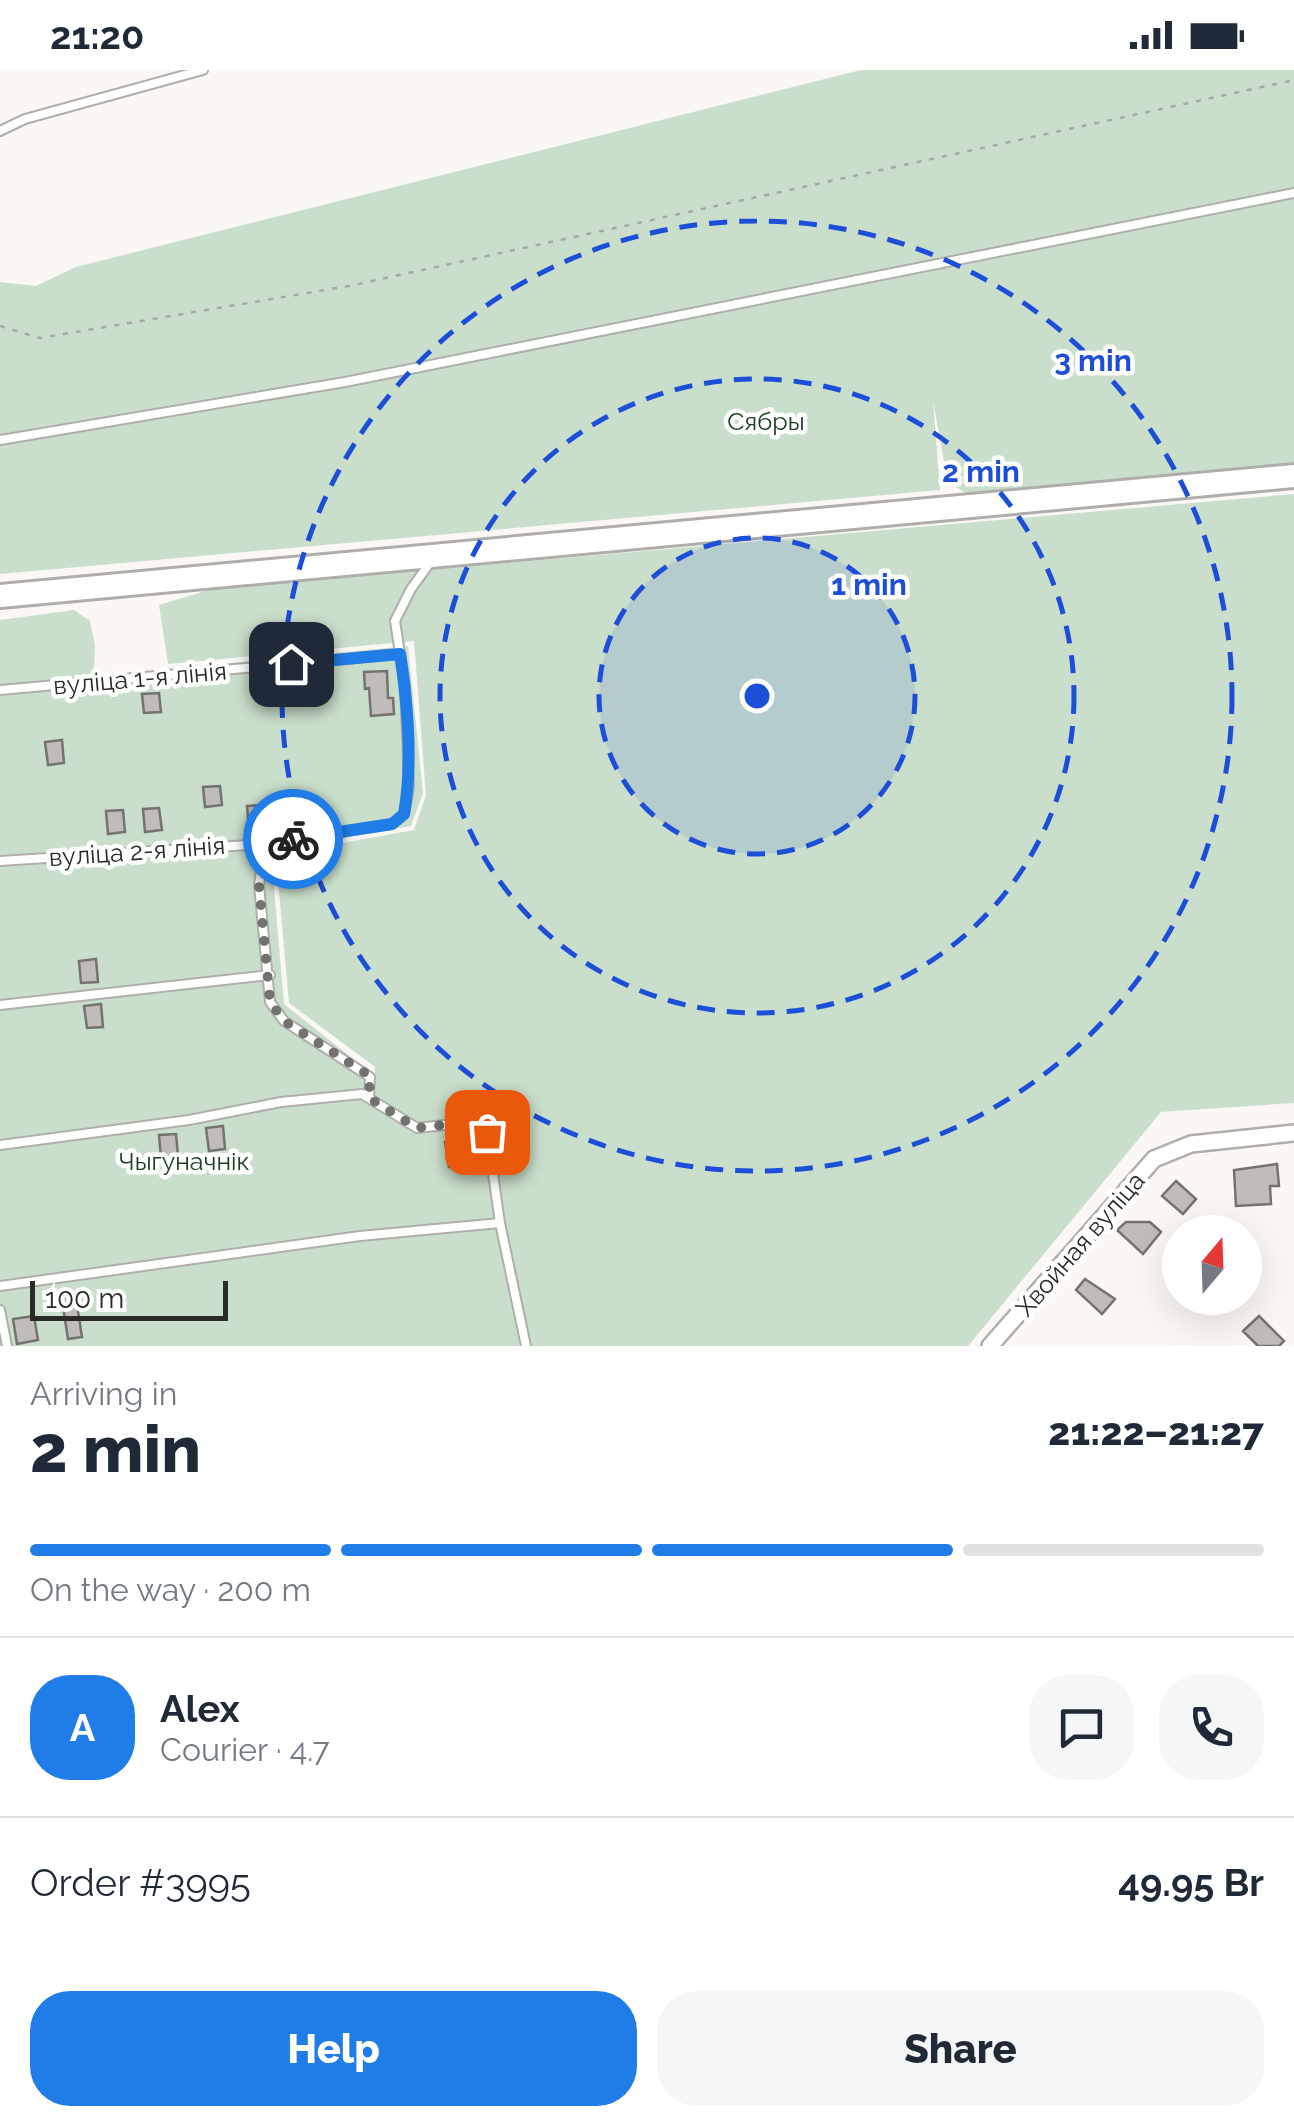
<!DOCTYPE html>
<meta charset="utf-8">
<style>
body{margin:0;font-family:Raleway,sans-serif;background:#f6f6f7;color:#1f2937;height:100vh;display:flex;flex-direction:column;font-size:38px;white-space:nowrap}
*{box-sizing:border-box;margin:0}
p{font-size:32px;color:#747a83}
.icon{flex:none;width:55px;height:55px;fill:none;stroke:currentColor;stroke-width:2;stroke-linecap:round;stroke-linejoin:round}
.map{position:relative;height:1276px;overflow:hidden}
.drawer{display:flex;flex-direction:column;background:#fff;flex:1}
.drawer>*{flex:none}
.needle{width:65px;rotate:19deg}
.controls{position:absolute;left:1162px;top:1145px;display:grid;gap:20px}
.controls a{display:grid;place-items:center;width:100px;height:100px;border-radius:50%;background:#fff;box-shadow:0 10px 40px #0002;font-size:50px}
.scale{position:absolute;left:30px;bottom:25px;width:198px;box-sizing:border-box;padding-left:10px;border:5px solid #2b2a29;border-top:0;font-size:28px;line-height:35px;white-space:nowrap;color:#2b2a29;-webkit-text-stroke:8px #fff;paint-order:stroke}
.pin{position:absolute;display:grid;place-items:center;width:85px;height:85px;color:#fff;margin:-42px;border-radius:20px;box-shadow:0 5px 15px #0006}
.courier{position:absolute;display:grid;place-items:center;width:100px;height:100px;margin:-50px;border:8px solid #207de7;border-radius:50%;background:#fff;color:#222;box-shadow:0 2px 12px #0007}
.overview em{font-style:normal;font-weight:800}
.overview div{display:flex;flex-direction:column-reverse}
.overview{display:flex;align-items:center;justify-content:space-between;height:170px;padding:0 30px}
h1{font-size:65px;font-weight:800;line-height:75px}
.bar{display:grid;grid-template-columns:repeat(4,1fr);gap:15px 10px;align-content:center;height:120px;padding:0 30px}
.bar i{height:12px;border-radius:8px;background:#e0e1e3}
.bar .selected{background:#207de7}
.bar p{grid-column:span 4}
.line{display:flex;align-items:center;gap:25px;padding:0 30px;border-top:2px solid #e0e1e3}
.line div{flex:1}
.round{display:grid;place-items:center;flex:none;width:105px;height:105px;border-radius:40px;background:#f6f6f7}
.button{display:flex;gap:20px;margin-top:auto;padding:20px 30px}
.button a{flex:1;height:115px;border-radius:40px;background:#207de7;color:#fff;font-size:40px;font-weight:800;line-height:115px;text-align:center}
.button a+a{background:#f6f6f7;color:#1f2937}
.status{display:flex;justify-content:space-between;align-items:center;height:70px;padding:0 50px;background:#fff;direction:ltr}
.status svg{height:28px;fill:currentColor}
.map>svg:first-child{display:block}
</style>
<div class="status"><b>21:20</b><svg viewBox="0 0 49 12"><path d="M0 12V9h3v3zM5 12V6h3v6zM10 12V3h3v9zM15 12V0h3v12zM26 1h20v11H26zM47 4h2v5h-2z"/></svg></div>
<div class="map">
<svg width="1294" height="1276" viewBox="0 0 1294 1276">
<rect width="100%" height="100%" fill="#faf7f4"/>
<path fill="#cadfcb" d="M 861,0 L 1294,0 L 1294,392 L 970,425 L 948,413 L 933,331 L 940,420 L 0,504 L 0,212 L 36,216 L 76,197 Z
M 1294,424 L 1294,1033 L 1161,1042 L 968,1276 L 0,1276 L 0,550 L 74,540 L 90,551 L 95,575 L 94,606 L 408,576 L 423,723 L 411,756 L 292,777 L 272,795 L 284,934 L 367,1000 L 366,1030 L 404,1046 L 374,1028 L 375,997 L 289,933 L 277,799 L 292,782 L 414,760 L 426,725 L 414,571 L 168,594 L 159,535 L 212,519 Z"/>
<path fill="#bfbcb9" stroke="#757370" stroke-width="2.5" d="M 387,601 L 388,628 L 393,628 L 394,644 L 371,646 L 369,618 L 365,619 L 364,602 Z
M 159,623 L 161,642 L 144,643 L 142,624 Z
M 62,670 L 64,693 L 48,695 L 45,672 Z
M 220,716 L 222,735 L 205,737 L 203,717 Z
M 264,735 L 266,757 L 249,759 L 247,736 Z
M 159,738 L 162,760 L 145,762 L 143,739 Z
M 123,740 L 125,762 L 108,764 L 106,741 Z
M 96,889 L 98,912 L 81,913 L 79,891 Z
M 101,934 L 103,957 L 87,958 L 84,936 Z
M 223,1056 L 225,1079 L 209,1081 L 206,1058 Z
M 176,1064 L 178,1086 L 161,1088 L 159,1065 Z
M 466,1069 L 470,1093 L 449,1097 L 445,1072 Z
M 1277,1094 L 1279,1116 L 1270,1116 L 1271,1134 L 1236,1136 L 1234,1100 Z
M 1176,1111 L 1196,1129 L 1183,1144 L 1162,1126 Z
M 1126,1152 L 1150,1152 L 1161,1162 L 1143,1184 L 1117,1160 Z
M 1085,1209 L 1115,1229 L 1102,1244 L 1076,1220 Z
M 75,1222 L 82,1267 L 68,1269 L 61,1224 Z
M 34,1246 L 38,1270 L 17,1274 L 13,1249 Z
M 1259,1246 L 1284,1271 L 1279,1276 L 1258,1276 L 1243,1261 Z"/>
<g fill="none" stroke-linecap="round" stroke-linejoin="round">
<g stroke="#b0aeab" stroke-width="12">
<path id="lane" d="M 0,61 L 25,49 L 203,0
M 0,370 L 345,312 L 1294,123
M 0,620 L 400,584
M 265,774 L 259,815 L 270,932 L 284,951 L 370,1007 L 369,1028
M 0,791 L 265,774 L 392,754 L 404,745 L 409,718 L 405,616 L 395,551 L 411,519 L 432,490
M 0,935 L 270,905
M 0,1075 L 189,1050 L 281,1032 L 362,1024 L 417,1058 L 481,1051 L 487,1062 L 500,1153
M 0,1216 L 360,1166 L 500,1153 L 526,1276
M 0,1240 L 7,1276"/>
</g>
<g stroke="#b0aeab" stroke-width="20">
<path id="street" d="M 990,1276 L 1154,1089 L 1191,1074 L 1294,1063"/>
</g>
<g stroke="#b0aeab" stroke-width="28">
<path id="secondary" d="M 0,526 L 1294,406"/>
</g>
<path stroke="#a9a7a5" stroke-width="2.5" stroke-dasharray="5 8" stroke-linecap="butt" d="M 0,256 L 40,268 L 349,216 L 1294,10"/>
<use href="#lane" stroke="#fff" stroke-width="8"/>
<use href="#street" stroke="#fff" stroke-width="15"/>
<use href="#secondary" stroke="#fff" stroke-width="22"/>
</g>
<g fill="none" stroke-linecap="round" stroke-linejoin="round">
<path stroke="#737270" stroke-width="10" stroke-dasharray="0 18" d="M 293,769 L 265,774 L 259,816 L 270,932 L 284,951 L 370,1006 L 369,1028 L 417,1058 L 481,1051 L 487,1062"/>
<path stroke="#207de7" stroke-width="12" d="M 291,594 L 400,584 C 408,636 413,693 404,744 L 392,754 L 293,769"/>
</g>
<circle cx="757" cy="626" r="158" fill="#1d4ed8" fill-opacity=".12"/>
<g fill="none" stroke="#1d4ed8" stroke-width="5" stroke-dasharray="18 12">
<circle cx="757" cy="626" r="158"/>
<circle cx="757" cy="626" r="317"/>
<circle cx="757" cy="626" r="475"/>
</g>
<g text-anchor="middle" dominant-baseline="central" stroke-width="9" stroke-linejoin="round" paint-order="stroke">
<g font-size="25" fill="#1b411f" stroke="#fff">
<text x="766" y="351">Сябры</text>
<text x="184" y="1091">Чыгуначнік</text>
</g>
<g font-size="25" fill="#2b2a29" stroke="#fff">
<text transform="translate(140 608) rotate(-5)">вуліца 1-я лінія</text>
<text transform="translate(137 781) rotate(-4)">вуліца 2-я лінія</text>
<text transform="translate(1080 1174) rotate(-49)">Хвойная вуліца</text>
</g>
</g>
<circle cx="757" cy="626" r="15" fill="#1d4ed8" stroke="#fff" stroke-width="5"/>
<g font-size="30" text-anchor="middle" font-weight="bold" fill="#1d4ed8" stroke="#fff" stroke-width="9" stroke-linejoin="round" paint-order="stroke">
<text x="1093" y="301">3 min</text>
<text x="981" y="412">2 min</text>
<text x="869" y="525">1 min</text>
</g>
</svg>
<div class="controls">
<a><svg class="needle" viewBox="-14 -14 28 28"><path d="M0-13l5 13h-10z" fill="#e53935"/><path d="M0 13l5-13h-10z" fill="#747a83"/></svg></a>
</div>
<div class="scale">100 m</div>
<div class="pin" style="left:487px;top:1062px;background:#ea580c"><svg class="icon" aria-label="bag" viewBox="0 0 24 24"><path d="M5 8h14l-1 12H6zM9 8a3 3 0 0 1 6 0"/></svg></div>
<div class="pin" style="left:291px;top:594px;background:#1f2937"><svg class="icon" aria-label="home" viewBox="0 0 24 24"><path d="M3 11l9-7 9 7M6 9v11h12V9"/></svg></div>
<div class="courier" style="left:293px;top:769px"><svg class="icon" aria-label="bike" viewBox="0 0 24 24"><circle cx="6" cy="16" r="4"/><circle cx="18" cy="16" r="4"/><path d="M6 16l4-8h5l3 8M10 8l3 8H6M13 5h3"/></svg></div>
</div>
<section class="drawer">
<div class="overview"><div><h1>2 min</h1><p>Arriving in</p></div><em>21:22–21:27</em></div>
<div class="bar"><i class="selected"></i><i class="selected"></i><i class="selected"></i><i></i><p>On the way · 200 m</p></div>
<div class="line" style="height:180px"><b class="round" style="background:#207de7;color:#fff">A</b><div><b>Alex</b><p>Courier · 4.7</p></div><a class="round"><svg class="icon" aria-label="chat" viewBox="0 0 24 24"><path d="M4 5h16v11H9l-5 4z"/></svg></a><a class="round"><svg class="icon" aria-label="phone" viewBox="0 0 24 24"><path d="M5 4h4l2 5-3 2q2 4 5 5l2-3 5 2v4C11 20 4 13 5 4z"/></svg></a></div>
<div class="line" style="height:130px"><div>Order #3995</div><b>49.95 Br</b></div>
<div class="button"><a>Help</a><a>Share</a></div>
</section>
